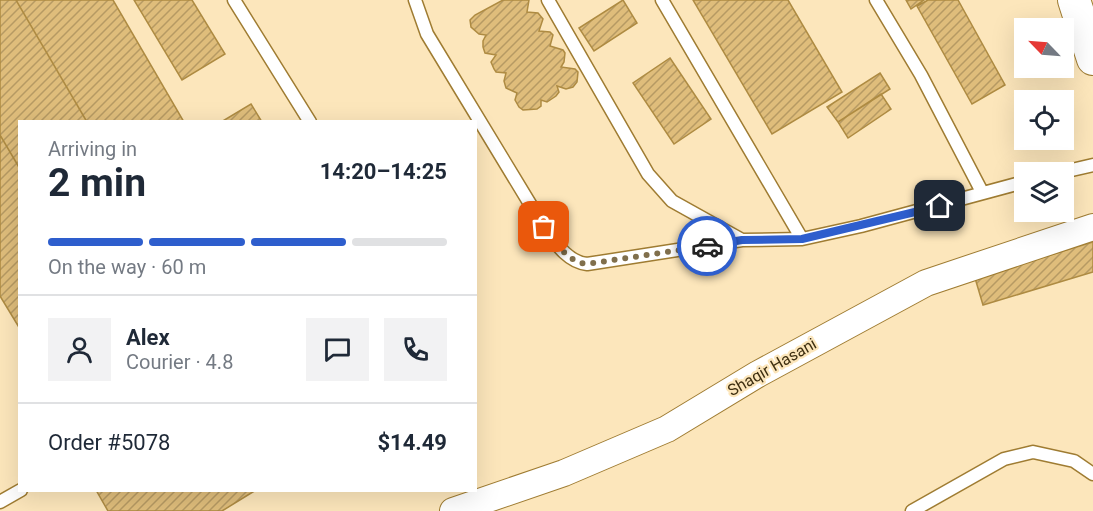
<!DOCTYPE html>
<meta charset="utf-8">
<style>
body{margin:0;font-family:Roboto,sans-serif;background:#f2f2f3;color:#1f2937;height:100vh;display:flex;flex-direction:column;font-size:22px;white-space:nowrap}
*{box-sizing:border-box;margin:0}
p{font-size:20px;color:#747a83}
.icon{flex:none;width:33px;height:33px;fill:none;stroke:currentColor;stroke-width:2;stroke-linecap:round;stroke-linejoin:round}
.map{position:relative;flex:1;overflow:hidden}
.details{position:absolute;left:18px;top:120px;width:459px;height:372px;display:flex;flex-direction:column;background:#fff;border-radius:0px;box-shadow:0 6px 24px #0002}
.details>*{flex:none}
.needle{width:39px;rotate:295deg}
.buttons{position:absolute;left:1014px;top:18px;display:grid;gap:12px}
.buttons a{display:grid;place-items:center;width:60px;height:60px;border-radius:0px;background:#fff;box-shadow:0 6px 24px #0002;font-size:30px}
.pin{position:absolute;display:grid;place-items:center;width:51px;height:51px;color:#fff;margin:-26px;border-radius:12px;box-shadow:0 3px 9px #0006}
.courier{position:absolute;display:grid;place-items:center;width:60px;height:60px;margin:-30px;border:4px solid #2e5ecd;border-radius:50%;background:#fff;color:#222;box-shadow:0 2px 8px #0007}
.headline em{font-style:normal;font-weight:700}
.headline div{display:flex;flex-direction:column-reverse}
.headline{display:flex;align-items:center;justify-content:space-between;height:102px;padding:0 30px}
h1{font-size:39px;font-weight:700;line-height:45px}
.bar{display:grid;grid-template-columns:repeat(4,1fr);gap:9px 6px;align-content:center;height:72px;padding:0 30px}
.bar i{height:8px;border-radius:4px;background:#e0e1e3}
.bar .on{background:#2e5ecd}
.bar p{grid-column:span 4}
.line{display:flex;align-items:center;gap:15px;padding:0 30px;border-top:2px solid #e0e1e3}
.line div{flex:1}
.round{display:grid;place-items:center;flex:none;width:63px;height:63px;border-radius:0px;background:#f2f2f3}
.map>svg:first-child{display:block}
</style>
<div class="map">
<svg width="1093" height="511" viewBox="0 0 1093 511">
<defs>
<pattern id="building-hatch" width="6" height="6" patternUnits="userSpaceOnUse" patternTransform="scale(1.5)"><rect width="6" height="6" fill="#dfbd7b"/><path d="M-1 1l2-2M0 6l6-6M5 7l2-2" fill="none" stroke="#b69a63"/></pattern>
</defs>
<rect width="100%" height="100%" fill="#fce6bb"/>
<path fill="url(#building-hatch)" stroke="#ae8b42" stroke-width="1.5" d="M 0,0 L 16,0 L 87,122 L 20,122 L 20,169 L 0,135 Z
M 16,0 L 113,0 L 184,122 L 87,122 Z
M 134,0 L 192,0 L 225,54 L 182,80 Z
M 503,0 L 529,0 L 527,12 L 538,13 L 543,19 L 539,31 L 550,32 L 553,35 L 550,46 L 563,50 L 565,53 L 564,62 L 561,67 L 575,69 L 578,72 L 577,82 L 573,87 L 566,89 L 557,86 L 559,92 L 556,96 L 547,102 L 541,100 L 541,106 L 537,109 L 523,110 L 519,107 L 515,100 L 517,93 L 506,88 L 504,81 L 506,73 L 496,72 L 494,69 L 491,62 L 496,55 L 485,53 L 483,47 L 483,41 L 486,35 L 479,34 L 471,27 L 470,20 L 475,15 Z
M 623,0 L 637,23 L 594,51 L 579,28 Z
M 693,0 L 788,0 L 842,92 L 772,134 Z
M 906,0 L 924,0 L 911,9 Z
M 928,0 L 958,0 L 1005,85 L 972,104 L 917,6 Z
M 670,58 L 711,119 L 674,144 L 633,83 Z
M 880,73 L 890,89 L 838,122 L 827,107 Z
M 881,94 L 891,109 L 848,138 L 838,122 Z
M 251,104 L 262,122 L 221,122 Z
M 0,135 L 20,169 L 20,329 L 0,296 Z
M 1093,242 L 1093,272 L 983,305 L 975,278 Z
M 96,490 L 256,490 L 222,511 L 108,511 Z"/>
<g fill="none" stroke-linecap="round" stroke-linejoin="round">
<g stroke="#9f7c32" stroke-width="15">
<path id="service" d="M 234,0 L 310,122
M 415,0 L 427,34 L 544,227 C 555,242 567,262 587,264 L 742,240 L 802,239
M 548,0 L 648,174 L 672,201 L 742,240
M 662,0 L 802,239 L 861,226 L 1024,182
M 876,0 L 921,75 L 982,192
M 1063,172 L 1093,165
M 0,502 L 21,490
M 912,511 L 1004,459 L 1033,452 L 1074,461 L 1093,474"/>
</g>
<g stroke="#9f7c32" stroke-width="28">
<path id="minor" d="M 453,511 L 564,473 L 667,429 L 758,374 L 926,283 L 1093,227"/>
</g>
<g stroke="#9f7c32" stroke-width="34">
<path id="tertiary" d="M 1074,0 L 1093,59"/>
</g>
<use href="#service" stroke="#fff" stroke-width="12"/>
<use href="#minor" stroke="#fff" stroke-width="26"/>
<use href="#tertiary" stroke="#fff" stroke-width="32"/>
</g>
<g fill="none" stroke-linecap="round" stroke-linejoin="round">
<path stroke="#806f4c" stroke-width="6" stroke-dasharray="0 10.8" d="M 544,227 C 555,242 567,262 587,264 L 707,246"/>
<path stroke="#2e5ecd" stroke-width="8" d="M 707,246 L 742,240 L 802,239 L 940,206"/>
</g>
<g text-anchor="middle" dominant-baseline="central" stroke-width="4.5" stroke-linejoin="round" paint-order="stroke">
<g font-size="16" fill="#3e2f11" stroke="#fce6bb">
<text transform="translate(772 367) rotate(-30)">Shaqir Hasani</text>
</g>
</g>
</svg>
<div class="buttons">
<a><svg class="needle" viewBox="-14 -14 28 28"><path d="M0-13l5 13h-10z" fill="#e53935"/><path d="M0 13l5-13h-10z" fill="#747a83"/></svg></a>
<a><svg class="icon" aria-label="locate" viewBox="0 0 24 24"><circle cx="12" cy="12" r="6"/><path d="M12 2v4M12 18v4M2 12h4M18 12h4"/></svg></a>
<a><svg class="icon" aria-label="layers" viewBox="0 0 24 24"><path d="M12 4l9 5-9 5-9-5zM3 14l9 5 9-5"/></svg></a>
</div>
<div class="pin" style="left:544px;top:227px;background:#ea580c"><svg class="icon" aria-label="bag" viewBox="0 0 24 24"><path d="M5 8h14l-1 12H6zM9 8a3 3 0 0 1 6 0"/></svg></div>
<div class="pin" style="left:940px;top:206px;background:#1f2937"><svg class="icon" aria-label="home" viewBox="0 0 24 24"><path d="M3 11l9-7 9 7M6 9v11h12V9"/></svg></div>
<div class="courier" style="left:707px;top:246px"><svg class="icon" aria-label="car" viewBox="0 0 24 24"><path d="M5 17H2v-5l4-1 3-4h7l3 4 3 1v5h-3M9 17h6M6 11h13"/><circle cx="7" cy="17" r="2"/><circle cx="17" cy="17" r="2"/></svg></div>
<section class="details">
<div class="headline"><div><h1>2 min</h1><p>Arriving in</p></div><em>14:20–14:25</em></div>
<div class="bar"><i class="on"></i><i class="on"></i><i class="on"></i><i></i><p>On the way · 60 m</p></div>
<div class="line" style="height:108px"><a class="round"><svg class="icon" aria-label="person" viewBox="0 0 24 24"><circle cx="12" cy="8" r="4"/><path d="M4 21q1-7 8-7t8 7"/></svg></a><div><b>Alex</b><p>Courier · 4.8</p></div><a class="round"><svg class="icon" aria-label="chat" viewBox="0 0 24 24"><path d="M4 5h16v11H9l-5 4z"/></svg></a><a class="round"><svg class="icon" aria-label="phone" viewBox="0 0 24 24"><path d="M5 4h4l2 5-3 2q2 4 5 5l2-3 5 2v4C11 20 4 13 5 4z"/></svg></a></div>
<div class="line" style="height:78px"><div>Order #5078</div><b>$14.49</b></div>
</section>
</div>
